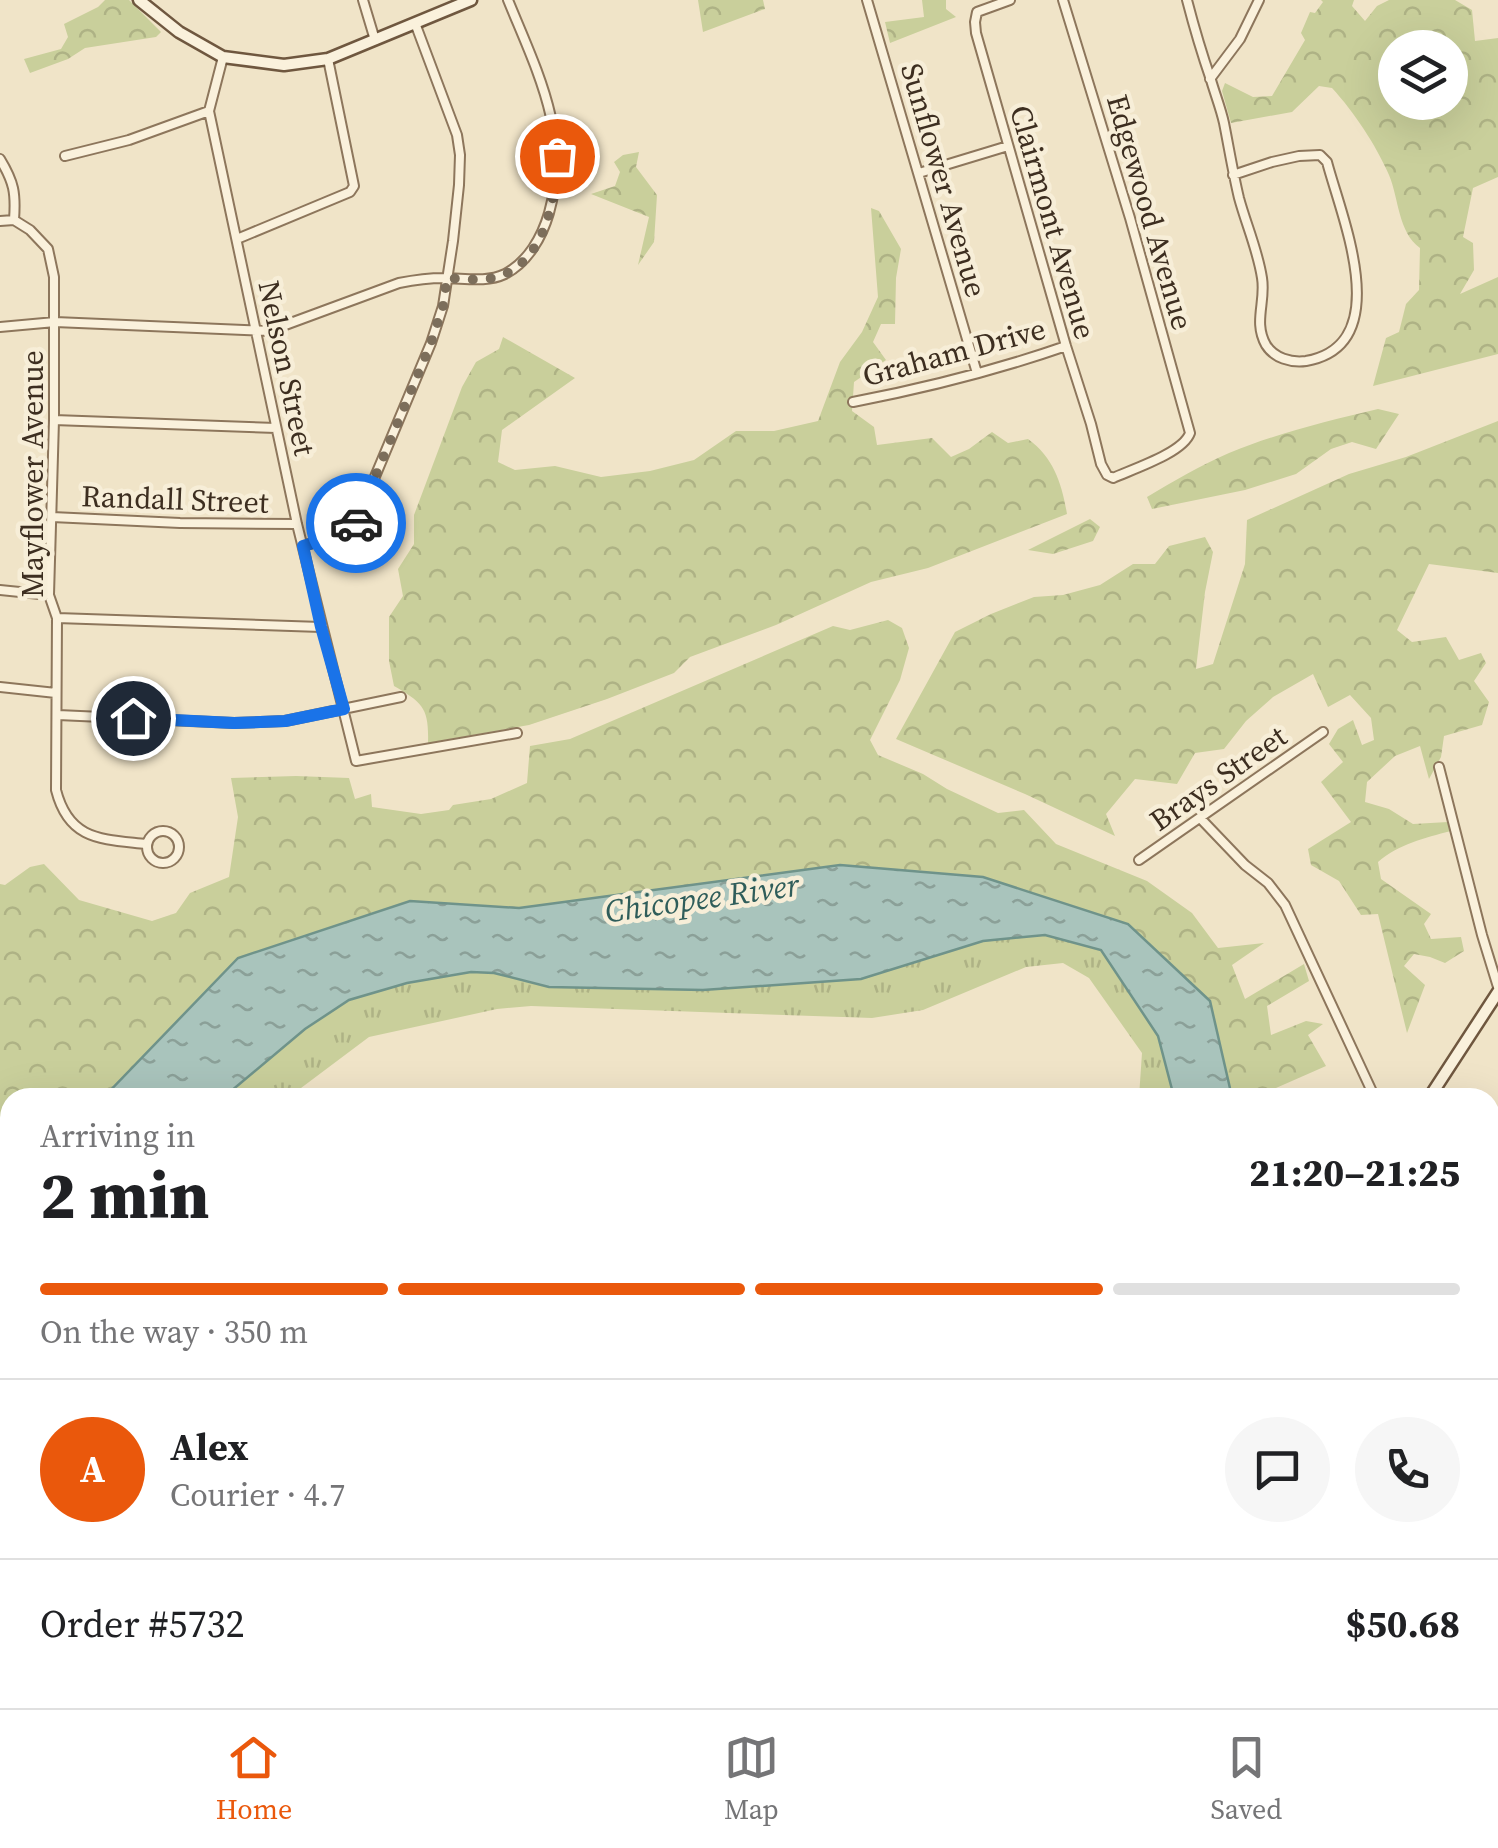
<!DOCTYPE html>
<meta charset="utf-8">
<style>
body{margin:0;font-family:"Source Serif 4",serif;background:#f6f6f6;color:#202124;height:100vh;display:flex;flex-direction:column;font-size:38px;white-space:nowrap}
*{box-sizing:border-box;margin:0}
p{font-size:32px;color:#757577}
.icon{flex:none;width:55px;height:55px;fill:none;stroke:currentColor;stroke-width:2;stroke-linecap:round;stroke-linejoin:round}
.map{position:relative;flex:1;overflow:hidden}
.drawer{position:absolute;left:0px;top:1088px;width:1500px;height:622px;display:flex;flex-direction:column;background:#fff;border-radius:30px 30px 0 0;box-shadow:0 10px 40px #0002}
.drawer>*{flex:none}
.controls{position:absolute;left:1378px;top:30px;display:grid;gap:20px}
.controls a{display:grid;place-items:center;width:90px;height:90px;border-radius:50%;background:#fff;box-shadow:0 10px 40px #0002;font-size:50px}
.pin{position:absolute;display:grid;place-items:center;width:85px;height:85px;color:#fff;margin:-42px;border:5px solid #fff;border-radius:50%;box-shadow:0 2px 10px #0007}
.courier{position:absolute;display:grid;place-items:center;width:100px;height:100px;margin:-50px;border:8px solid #1a73e8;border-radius:50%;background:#fff;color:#222;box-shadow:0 2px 12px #0007}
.overview em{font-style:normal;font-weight:800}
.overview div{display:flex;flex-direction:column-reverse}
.overview{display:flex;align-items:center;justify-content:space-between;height:170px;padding:0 40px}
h1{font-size:65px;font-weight:800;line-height:75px}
.bar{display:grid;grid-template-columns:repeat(4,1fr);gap:15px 10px;align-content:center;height:120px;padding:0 40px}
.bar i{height:12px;border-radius:8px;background:#e0e0e0}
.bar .selected{background:#ea580c}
.bar p{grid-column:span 4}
.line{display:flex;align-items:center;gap:25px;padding:0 40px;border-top:2px solid #e0e0e0}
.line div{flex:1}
.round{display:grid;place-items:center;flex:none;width:105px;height:105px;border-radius:52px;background:#f6f6f6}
.tab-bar{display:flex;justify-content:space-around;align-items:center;height:140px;border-top:2px solid #e0e0e0;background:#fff;font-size:28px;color:#757577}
.tab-bar a{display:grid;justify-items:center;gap:5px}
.tab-bar .selected{color:#ea580c}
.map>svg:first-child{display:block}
</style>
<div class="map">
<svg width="1498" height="1708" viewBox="0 0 1498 1708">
<defs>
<pattern id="grass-tufts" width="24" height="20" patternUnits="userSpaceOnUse" patternTransform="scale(2.5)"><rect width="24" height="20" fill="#c9cf9b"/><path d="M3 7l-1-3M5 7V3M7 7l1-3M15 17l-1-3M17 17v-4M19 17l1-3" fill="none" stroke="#aeb285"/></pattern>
<pattern id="forest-crowns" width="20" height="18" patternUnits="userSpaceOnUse" patternTransform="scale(2.5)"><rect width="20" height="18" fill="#c9cf9b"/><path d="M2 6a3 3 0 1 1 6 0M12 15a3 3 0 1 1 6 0" fill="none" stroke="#aeb285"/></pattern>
<pattern id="water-ripples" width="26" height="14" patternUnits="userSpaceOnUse" patternTransform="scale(2.5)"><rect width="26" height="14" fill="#a9c4bc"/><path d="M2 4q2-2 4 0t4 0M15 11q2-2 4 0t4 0" fill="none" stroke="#8ba098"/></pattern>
</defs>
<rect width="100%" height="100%" fill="#f0e4c8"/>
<path fill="url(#grass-tufts)" d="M 1045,935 L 1101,950 L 1158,1036 L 1174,1097 L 1139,1097 L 1142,1053 L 1089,978 L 1063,963 L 1026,967 L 923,1010 L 872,1018 L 531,1006 L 497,1009 L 369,1037 L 289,1097 L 224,1098 L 305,1029 L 334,1008 L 367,993 L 407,983 L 471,972 L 494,973 L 549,987 L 703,990 L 861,979 L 983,941 Z"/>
<path fill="url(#forest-crowns)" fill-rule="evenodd" d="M 105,0 L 129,0 L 161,32 L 156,37 L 85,48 L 68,59 L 30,73 L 24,59 L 61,49 L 68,37 L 64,24 L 98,7 Z
M 698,0 L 763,0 L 765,9 L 703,32 Z
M 922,0 L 946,0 L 946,9 L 956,17 L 890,43 L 885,22 L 924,17 Z
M 1321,0 L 1354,0 L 1352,6 L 1365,21 L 1377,6 L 1389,0 L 1455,0 L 1472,10 L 1475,41 L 1498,38 L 1498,177 L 1473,188 L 1463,237 L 1473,243 L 1474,270 L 1460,294 L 1498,277 L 1498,354 L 1373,386 L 1386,338 L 1399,332 L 1406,304 L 1419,290 L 1420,248 C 1398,232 1399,199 1389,175 C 1376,145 1354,112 1332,88 L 1319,86 L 1292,112 L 1231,123 L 1222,91 L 1225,83 L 1253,97 L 1272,96 L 1305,40 L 1301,33 L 1310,12 L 1315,13 L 1323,2 ZM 1395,48 L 1450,48 L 1450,102 L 1395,102 Z
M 639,152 L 636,167 L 657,195 L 654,242 L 638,265 L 649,217 L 591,194 L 615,186 L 620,172 L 614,162 L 623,155 Z
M 871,208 L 879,211 L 901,249 L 896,278 L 895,324 L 881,324 L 873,342 L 886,360 L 854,382 L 852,411 L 874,427 L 877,445 L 932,438 L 951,457 L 969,449 L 992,432 L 1008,443 L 1028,439 C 1054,458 1062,484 1067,514 L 928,568 L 871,582 L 776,625 L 690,657 L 674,673 L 607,699 L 529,725 L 428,743 C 429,708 423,703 394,686 L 389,661 L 389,617 L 403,596 L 398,569 L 414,544 L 414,515 L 462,387 L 476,362 L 499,349 L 503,337 L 575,378 L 502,430 L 498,462 L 515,470 L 555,466 L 601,477 L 650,471 L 694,460 L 736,431 L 774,431 L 818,421 L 840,362 L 862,332 L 878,297 Z
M 1378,409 L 1399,414 L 1376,449 L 1352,442 L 1331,449 L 1296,474 L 1245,490 L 1152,509 L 1147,497 C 1174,481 1201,465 1229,453 C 1277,433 1328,421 1378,409 Z
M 1498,421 L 1498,573 L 1429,564 L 1397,630 L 1412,642 L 1446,637 L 1459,660 L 1481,653 L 1486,663 L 1474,681 L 1489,702 L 1482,725 L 1444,736 L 1441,757 L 1429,779 L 1420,746 L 1395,756 L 1367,782 L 1365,802 L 1389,809 L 1413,824 L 1448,822 L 1451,831 C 1424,838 1399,844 1378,862 L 1381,879 L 1431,914 L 1424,924 L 1431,939 L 1461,937 L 1464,951 L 1445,963 L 1430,957 L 1414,954 L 1404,966 L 1425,985 L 1407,1033 L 1378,914 L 1361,915 L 1339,881 L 1311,865 L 1308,849 L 1351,822 L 1321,782 L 1343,762 L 1329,744 L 1338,729 L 1353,720 L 1362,745 L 1374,740 L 1371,718 L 1350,695 L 1328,707 L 1313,674 L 1273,697 L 1246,721 L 1224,749 L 1195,753 L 1177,784 L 1135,779 L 1106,814 L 1115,836 L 1025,794 L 896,739 L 955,632 L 991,614 L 1034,597 L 1063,595 L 1100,585 L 1133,564 L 1155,564 L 1169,546 L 1205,537 L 1213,552 L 1205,592 L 1196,669 L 1213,664 L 1245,564 L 1247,520 L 1349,474 L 1406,457 Z
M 1090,519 L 1100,527 L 1093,541 L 1053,554 L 1028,550 Z
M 888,620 L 902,628 L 909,648 L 900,680 L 870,740 L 878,755 L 923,774 L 947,789 L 998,813 L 1024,810 L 1056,844 L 1147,881 L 1192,913 L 1218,948 L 1264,943 L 1232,965 L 1245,999 L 1304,964 L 1309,981 L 1267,1006 L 1271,1035 L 1306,1021 L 1323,1024 L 1308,1035 L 1326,1066 L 1276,1088 L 1277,1097 L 1232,1097 L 1210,1001 L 1128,924 L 983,877 L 840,865 L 519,908 L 410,901 L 238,958 L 104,1097 L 10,1098 L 10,1195 L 0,1204 L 0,884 L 5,885 L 30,867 L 44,864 L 79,900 L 152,921 L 176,913 L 190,893 L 229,877 L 238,817 L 231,778 L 296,776 L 349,778 L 355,799 L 371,794 L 372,807 L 421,814 L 449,810 L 453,805 L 491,799 L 527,783 L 530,746 L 570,739 L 833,626 L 850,630 Z
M 1498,1184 L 1498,1406 L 1490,1409 L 1490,1186 Z"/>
<path fill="url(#water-ripples)" stroke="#6f938a" stroke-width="2.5" d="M 840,865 L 983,877 L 1128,924 L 1210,1001 L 1232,1097 L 1174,1097 L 1158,1036 L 1101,950 L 1045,935 L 983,941 L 861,979 L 703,990 L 549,987 L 494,973 L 471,972 L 407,983 L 349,1000 L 305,1029 L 224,1097 L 104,1097 L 238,958 L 410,901 L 519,908 Z
M 10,1195 L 10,1307 L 0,1309 L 0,1204 Z
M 1124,1700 L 1249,1700 L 1248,1708 L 1128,1708 Z"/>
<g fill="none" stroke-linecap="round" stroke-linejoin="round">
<g stroke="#8d765c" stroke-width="12">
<path id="minor" d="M 363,0 L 375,40
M 867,0 L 977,373
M 1010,0 L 977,12 L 975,22 L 976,33 L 1066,346 L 1091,424 L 1101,464 L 1107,475 L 1113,478 C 1133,469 1183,453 1190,433 L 1130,218 L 1063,0
M 1187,0 C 1194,27 1202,54 1211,80 C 1215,94 1221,109 1224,123 C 1229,148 1233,173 1239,198 C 1246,224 1258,251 1262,278 C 1266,302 1253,322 1266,345 C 1274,358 1291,363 1306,361 C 1397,345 1341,216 1327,162 L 1320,155 L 1299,156 L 1272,162 L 1233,175
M 223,57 L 209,111 L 297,524 L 356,761 L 517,733
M 1210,79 L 1240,39 L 1259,0
M 65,156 L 129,140 L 209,111
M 0,159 C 14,182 16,193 14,220
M 919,173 L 1008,146
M 0,221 L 14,220 L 30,230 L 48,249 L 54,277 L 54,420 L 49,595 L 57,618 L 56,790 C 69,841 102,839 146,844
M 237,239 L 350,192 L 354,186 L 328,59
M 0,327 L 55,322 L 269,331 L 399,283 C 414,280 429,278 444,278 C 464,278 486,283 505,274 C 528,262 542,237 549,213 C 571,135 537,71 508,0
M 853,402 C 926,388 997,370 1066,346
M 54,420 L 276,428
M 52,517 L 180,523 L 297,524
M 303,546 L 346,533 L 356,522 L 431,343 L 443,306 L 453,241 L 459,185 L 460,155 L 457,135 L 415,23
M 0,590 L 49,595
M 57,618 L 321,627
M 0,687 L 56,693
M 58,715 L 234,723 L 285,721 L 401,697
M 1439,767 L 1482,935 L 1498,987
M 1201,819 L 1245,865 L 1268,883 L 1285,905 L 1375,1098
M147 847a16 16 0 1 1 32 0a16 16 0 1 1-32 0Z
M 1139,860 L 1323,732
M 1490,1182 L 1498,1180
M 1490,1675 L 1498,1671
M 478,1700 L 493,1708
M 305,1708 L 309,1700"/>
</g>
<g stroke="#8d765c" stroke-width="14">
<path id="tertiary" d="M 1434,1700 L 1441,1708
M 568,1708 L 572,1700"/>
</g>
<g stroke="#6f573f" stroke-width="15">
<path id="secondary" d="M 139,0 L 179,32 L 223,57 L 284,65 L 328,59 L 471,0
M 1429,1098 L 1498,992
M 0,1449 L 10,1452
M 1490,1512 L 1498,1507
M 1006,1700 L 1007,1708
M 40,1708 L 47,1700
M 857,1708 L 865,1700
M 867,1708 L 874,1700
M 882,1708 L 889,1700"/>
</g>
<g stroke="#5b4430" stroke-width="16">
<path id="primary" d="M 1490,1573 L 1498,1575
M 1490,1584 L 1498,1586"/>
</g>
<use href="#minor" stroke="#faf1dc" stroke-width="8"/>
<use href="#tertiary" stroke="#faf1dc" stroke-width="9"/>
<use href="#secondary" stroke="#faf1dc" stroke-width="10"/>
<use href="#primary" stroke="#f3d9a0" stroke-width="11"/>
</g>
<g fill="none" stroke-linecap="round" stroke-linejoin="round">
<path stroke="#7c6e5b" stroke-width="10" stroke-dasharray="0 18" d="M 356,523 L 431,343 L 443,306 L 447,278 C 466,279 486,282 503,275 C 546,257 556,197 557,156"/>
<path stroke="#1a73e8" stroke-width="12" d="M 133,718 L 234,723 L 285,721 L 344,709 L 321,627 L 303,546 L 346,533 L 356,523"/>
</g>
<g text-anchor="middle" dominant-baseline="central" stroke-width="9" stroke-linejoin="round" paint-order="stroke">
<g font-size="30" fill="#3d2e20" stroke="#f7eed8">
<text transform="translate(944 180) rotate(74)">Sunflower Avenue</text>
<text transform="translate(1150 212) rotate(74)">Edgewood Avenue</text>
<text transform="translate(1053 222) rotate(74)">Clairmont Avenue</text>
<text transform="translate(954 352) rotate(-15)">Graham Drive</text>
<text transform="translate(287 368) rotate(78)">Nelson Street</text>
<text transform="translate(32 474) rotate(-90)">Mayflower Avenue</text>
<text transform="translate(175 499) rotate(2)">Randall Street</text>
<text transform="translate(1218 778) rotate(-35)">Brays Street</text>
</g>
<g font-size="32" font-style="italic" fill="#2f5d5a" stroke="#f7eed8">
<text transform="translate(702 898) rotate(-8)">Chicopee River</text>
</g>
</g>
</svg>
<div class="controls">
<a><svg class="icon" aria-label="layers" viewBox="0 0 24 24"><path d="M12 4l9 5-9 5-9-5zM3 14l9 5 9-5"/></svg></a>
</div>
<div class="pin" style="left:557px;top:156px;background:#ea580c"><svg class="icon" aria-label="bag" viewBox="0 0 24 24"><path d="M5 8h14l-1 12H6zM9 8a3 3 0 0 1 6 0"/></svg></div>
<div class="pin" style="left:133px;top:718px;background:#1f2937"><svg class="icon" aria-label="home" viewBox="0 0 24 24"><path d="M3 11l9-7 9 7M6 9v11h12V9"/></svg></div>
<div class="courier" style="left:356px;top:523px"><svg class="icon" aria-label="car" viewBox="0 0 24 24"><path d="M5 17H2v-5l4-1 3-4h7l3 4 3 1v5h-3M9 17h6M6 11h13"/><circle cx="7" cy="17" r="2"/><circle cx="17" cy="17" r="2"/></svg></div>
<section class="drawer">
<div class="overview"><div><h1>2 min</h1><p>Arriving in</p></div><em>21:20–21:25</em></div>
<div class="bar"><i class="selected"></i><i class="selected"></i><i class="selected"></i><i></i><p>On the way · 350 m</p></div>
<div class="line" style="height:180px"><b class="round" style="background:#ea580c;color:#fff">A</b><div><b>Alex</b><p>Courier · 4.7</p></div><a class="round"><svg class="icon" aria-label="chat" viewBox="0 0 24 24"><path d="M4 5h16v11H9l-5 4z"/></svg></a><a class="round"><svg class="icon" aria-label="phone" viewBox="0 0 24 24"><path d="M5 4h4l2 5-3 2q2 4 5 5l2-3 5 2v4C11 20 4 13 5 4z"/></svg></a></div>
<div class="line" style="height:130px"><div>Order #5732</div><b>$50.68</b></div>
</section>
</div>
<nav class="tab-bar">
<a class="selected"><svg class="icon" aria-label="home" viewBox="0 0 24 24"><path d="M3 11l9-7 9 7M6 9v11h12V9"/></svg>Home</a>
<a><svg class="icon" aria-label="map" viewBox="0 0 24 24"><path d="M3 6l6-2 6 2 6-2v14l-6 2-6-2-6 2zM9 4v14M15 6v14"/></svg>Map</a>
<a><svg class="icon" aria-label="saved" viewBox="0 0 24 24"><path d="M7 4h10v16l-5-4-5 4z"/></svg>Saved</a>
</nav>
